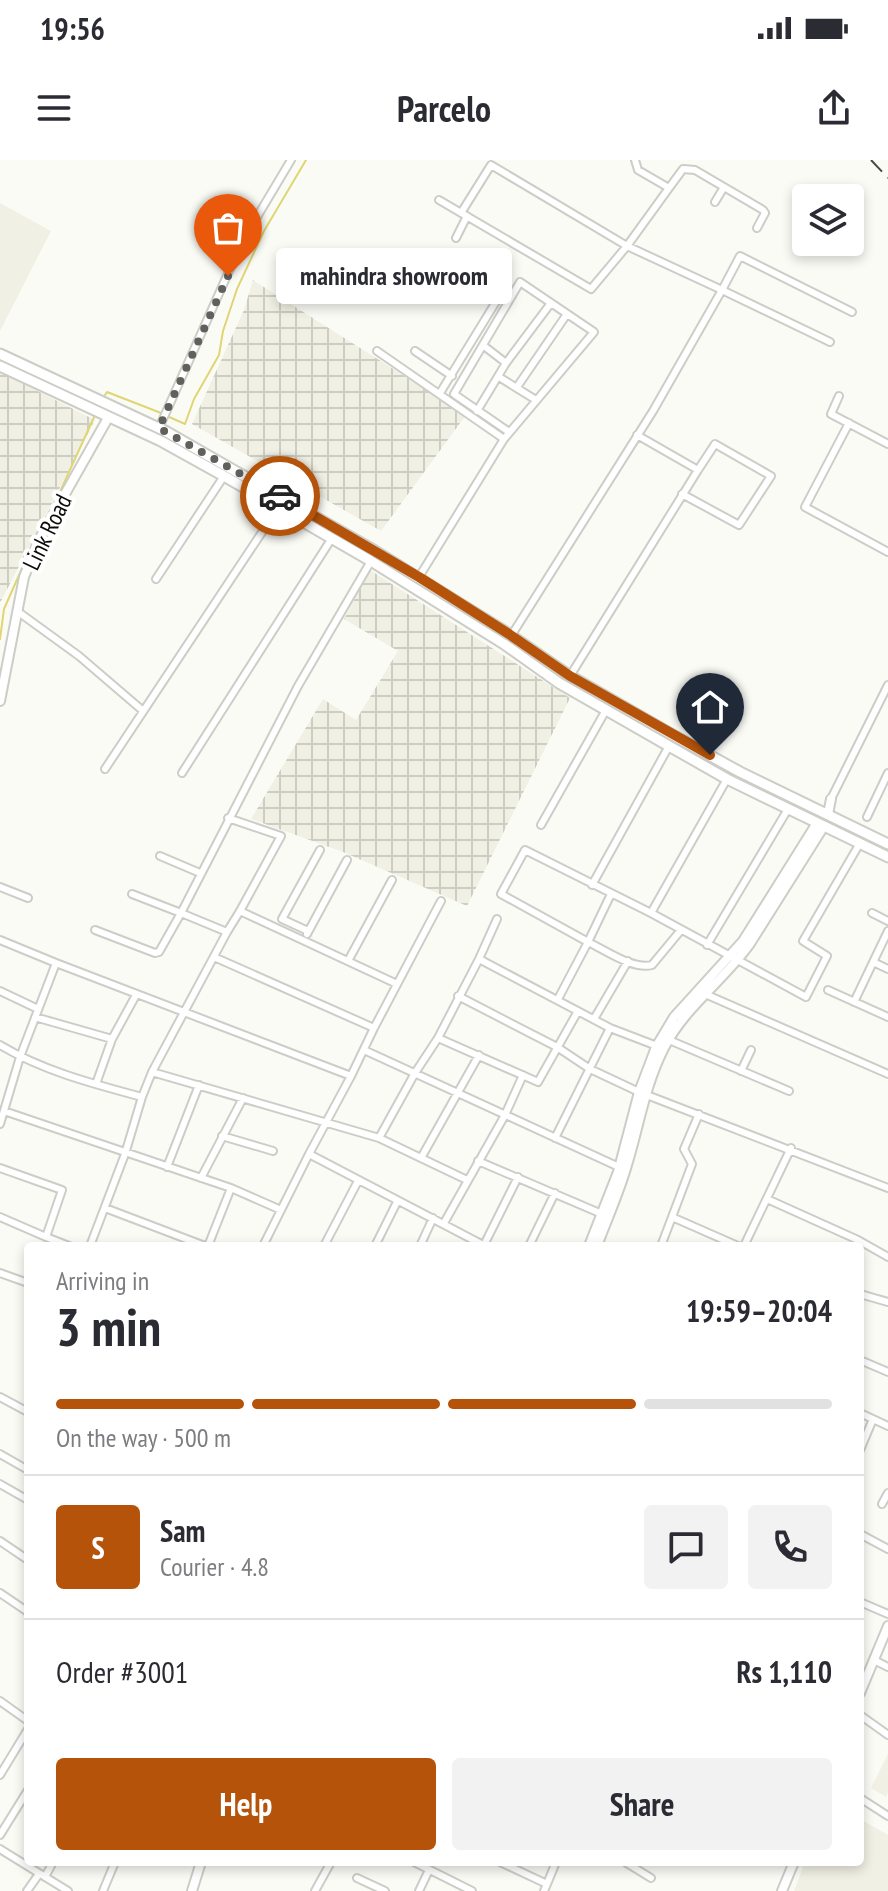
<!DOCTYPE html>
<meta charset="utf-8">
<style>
body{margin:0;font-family:"PT Sans Narrow",sans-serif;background:#f2f2f3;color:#2b2b33;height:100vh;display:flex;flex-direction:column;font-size:30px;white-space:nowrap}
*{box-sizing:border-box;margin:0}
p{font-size:26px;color:#7c7c81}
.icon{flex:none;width:44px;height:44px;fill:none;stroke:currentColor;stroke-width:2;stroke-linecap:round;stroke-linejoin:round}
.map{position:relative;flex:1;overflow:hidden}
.sheet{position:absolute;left:24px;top:1082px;width:840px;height:624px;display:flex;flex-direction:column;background:#fff;border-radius:8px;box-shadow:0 4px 12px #0003}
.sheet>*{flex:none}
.tools{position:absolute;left:792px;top:24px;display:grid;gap:16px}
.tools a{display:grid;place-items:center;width:72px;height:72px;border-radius:8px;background:#fff;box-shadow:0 4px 12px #0003;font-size:40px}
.pin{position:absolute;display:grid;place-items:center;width:68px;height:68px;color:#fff;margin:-82px -34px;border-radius:50% 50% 50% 0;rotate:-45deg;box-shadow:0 0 8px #0007}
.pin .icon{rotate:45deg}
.courier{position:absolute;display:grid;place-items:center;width:80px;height:80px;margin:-40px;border:6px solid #b45309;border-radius:50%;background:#fff;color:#222;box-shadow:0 2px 10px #0007}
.bubble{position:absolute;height:56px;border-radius:8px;background:#fff;box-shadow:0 4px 12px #0003;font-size:26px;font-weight:700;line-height:56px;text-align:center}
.headline em{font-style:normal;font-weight:700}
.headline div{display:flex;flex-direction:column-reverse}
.headline{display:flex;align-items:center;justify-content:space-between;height:136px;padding:0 32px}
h1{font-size:52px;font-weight:700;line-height:60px}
.bar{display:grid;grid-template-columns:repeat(4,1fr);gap:12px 8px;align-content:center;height:96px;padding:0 32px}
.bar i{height:10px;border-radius:6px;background:#e1e1e2}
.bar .selected{background:#b45309}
.bar p{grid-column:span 4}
.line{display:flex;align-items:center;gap:20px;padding:0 32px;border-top:2px solid #e1e1e2}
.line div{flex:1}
.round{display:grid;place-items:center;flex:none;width:84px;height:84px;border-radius:8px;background:#f2f2f3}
.button{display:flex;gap:16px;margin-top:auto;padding:16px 32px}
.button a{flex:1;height:92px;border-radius:8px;background:#b45309;color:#fff;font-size:32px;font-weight:700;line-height:92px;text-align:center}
.button a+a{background:#f2f2f3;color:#2b2b33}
.status{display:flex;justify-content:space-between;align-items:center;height:56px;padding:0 40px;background:#fff;direction:ltr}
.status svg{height:22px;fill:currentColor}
header{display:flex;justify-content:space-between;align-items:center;height:104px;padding:0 32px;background:#fff;font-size:36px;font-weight:700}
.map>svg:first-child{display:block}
</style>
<div class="status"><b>19:56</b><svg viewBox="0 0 49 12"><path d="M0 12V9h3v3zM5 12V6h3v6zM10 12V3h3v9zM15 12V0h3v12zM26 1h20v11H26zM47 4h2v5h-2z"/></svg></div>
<header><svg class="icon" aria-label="menu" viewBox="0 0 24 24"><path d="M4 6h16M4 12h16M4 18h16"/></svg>Parcelo<svg class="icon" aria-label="share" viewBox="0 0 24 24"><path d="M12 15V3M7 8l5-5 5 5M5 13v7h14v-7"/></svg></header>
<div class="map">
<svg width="888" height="1731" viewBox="0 0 888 1731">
<defs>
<pattern id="industrial-grid" width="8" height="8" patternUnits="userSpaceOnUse" patternTransform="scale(2)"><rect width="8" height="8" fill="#f1f0e4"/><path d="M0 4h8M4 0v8" fill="none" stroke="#cdcdc2"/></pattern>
</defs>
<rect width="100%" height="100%" fill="#fbfbf6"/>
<path fill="#f1f0e4" d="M 0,43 L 51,71 L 0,171 Z
M 888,1594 L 888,1632 L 886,1637 L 871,1628 Z
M 860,1659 L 888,1675 L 888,1731 L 794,1731 L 805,1702 L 860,1702 Z"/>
<path fill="url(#industrial-grid)" d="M 253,120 L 466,255 L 381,371 L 192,264 L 244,150 Z
M 0,212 L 95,260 L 0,443 Z
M 370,410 L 570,538 L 467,746 L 343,692 L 251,659 L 323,539 L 356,560 L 398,491 L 344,459 Z"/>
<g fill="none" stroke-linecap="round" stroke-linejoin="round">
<path stroke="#dfd673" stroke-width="2" d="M 103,238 L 107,232 L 161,253
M 167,256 L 185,264 L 194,239 L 219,195 L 223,171 L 237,129 L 264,71 L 306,0
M 53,347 L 95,255
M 0,479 L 4,449 L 31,388"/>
<g stroke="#cdcdc8" stroke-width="10">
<path id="street" d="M 669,28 L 683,9 L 695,10 L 763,50 L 765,53 L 757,68
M 439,40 L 591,129 L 627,86 L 491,5 L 461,53
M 715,42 L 724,27
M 456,78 L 467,56
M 830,182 L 722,130 L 740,96 L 852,152
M 484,186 L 506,203
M 377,191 L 504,279 L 419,417
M 415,191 L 452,216
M 499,217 L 536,240
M 517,227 L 567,154
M 440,233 L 505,127
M 839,236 L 831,254 L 888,284
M 477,251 L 506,203 L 551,143
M 849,263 L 805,347 L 888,392
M 159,268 L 242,82 L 291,0
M 504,279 L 594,172 L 520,122 L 454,234 L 509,272
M 682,334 L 739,365 L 771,316 L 715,284 L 698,310
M 156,419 L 224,316
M 17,451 L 79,496 L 142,550
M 511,476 L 653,251 L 722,130 L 627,86 L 669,28 L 638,10 L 635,0
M 570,516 L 698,310 L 637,275
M 105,609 L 278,348
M 182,613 L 332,378
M 831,639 L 888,525
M 867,657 L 888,613
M 228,658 L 281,676 L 240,751 L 397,824
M 541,665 L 606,550
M 160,696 L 200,713
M 592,725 L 669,586
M 0,727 L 28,738
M 611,734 L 588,782 C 605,790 633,810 652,805 L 681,770
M 651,753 L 727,619
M 872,753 L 888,761
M 95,770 L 155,793 L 159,792 L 181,753 L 132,734
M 308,771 L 282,759 L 320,690
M 227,772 L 240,751
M 307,774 L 347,700
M 0,780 L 56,803
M 707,785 L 788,649
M 214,797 L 374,868 L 351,916
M 479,799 L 497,759
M 348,801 L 392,720
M 873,802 L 888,809
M 828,830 L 888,857
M 0,831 L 38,849
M 705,834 L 888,914
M 458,836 L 557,887 L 590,909 L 639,932 L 888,1028
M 558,839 L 588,782 L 501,734 L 525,690 L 651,753 L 806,837 L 827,796 L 803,781 L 860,683
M 854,842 L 888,771
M 35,857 L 112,879 L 136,835
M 594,859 L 628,801
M 374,868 L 441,741
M 438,878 L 538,922 L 578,851
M 669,880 L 789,931
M 0,885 C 43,911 94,924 142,937 L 152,912 L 227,772 L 181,753 L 298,526 L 371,401
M 364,890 L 619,1007
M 741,911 L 751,890
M 152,912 L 379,978 L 467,1020
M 96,924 L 112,879
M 4,951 L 231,1028 L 208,1086
M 0,964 L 20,897 L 56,803 L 351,916 L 309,994 L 485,1086
M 222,976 L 273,991
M 379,978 L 415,913 L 438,878 L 479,799 L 610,868 L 657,886
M 555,978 L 610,868
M 421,998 L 479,895
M 478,1001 L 602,1054
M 167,1007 L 199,925
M 0,1008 L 62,1030 L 46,1077 L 69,1086
M 201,1018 L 243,938
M 231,1028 L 281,1050
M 767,1039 L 858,1080 L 888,1097
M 105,1048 L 205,1086
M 0,1057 L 46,1077
M 672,1057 L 692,1004 L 684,989 L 699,954
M 444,1063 L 505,955 L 523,915
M 484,1085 L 518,1017
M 90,1086 L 125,994 L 142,937
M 263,1086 L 309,994
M 324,1086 L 358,1021
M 375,1086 L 397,1042
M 420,1086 L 433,1058
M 529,1086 L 555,1033
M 661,1086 L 672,1057 L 738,1086
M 744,1086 L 791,988
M 0,1113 L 28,1123
M 860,1134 L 888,1142
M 860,1200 L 888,1212
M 0,1237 L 28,1252
M 860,1253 L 888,1266
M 860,1290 L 873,1259
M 0,1294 L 28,1310
M 0,1324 L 28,1340
M 882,1344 L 888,1333
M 860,1374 L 888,1389
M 0,1381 L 28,1400
M 0,1433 L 28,1452
M 860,1442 L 888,1454
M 874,1500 L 888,1507
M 0,1541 L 28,1561
M 860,1555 L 888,1575
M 0,1615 L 28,1569
M 860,1638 L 888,1656
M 0,1675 L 28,1630
M 0,1689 L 68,1731
M 414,1702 L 472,1731
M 500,1702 L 547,1724 L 544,1731
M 625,1702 L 651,1718
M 45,1717 L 53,1702
M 357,1718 L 385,1731
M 547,1724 L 556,1702
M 27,1731 L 39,1714
M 103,1731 L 115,1702
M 315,1731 L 331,1702
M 419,1731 L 429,1710"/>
</g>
<g stroke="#cdcdc8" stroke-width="12">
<path id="secondary" d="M 0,541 L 24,417 L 39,380 L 108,258
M 828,654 L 831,639
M 589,1086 L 618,1012 L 639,932 L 656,887 L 674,857 L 743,781 L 817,663
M 597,1086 C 607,1059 619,1033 627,1005 C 639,966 645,925 664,888 C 684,848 723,821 749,785 L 824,666
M 860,1533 L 888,1466
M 192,1731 L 201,1702
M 782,1731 L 794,1702"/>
</g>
<g stroke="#cdcdc8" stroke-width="13">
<path id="primary" d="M 0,194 L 165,271 L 375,391 L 509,474 L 570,516 L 669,573 L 740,612 L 888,684
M 0,206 L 161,281 L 224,316 L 371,401 L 504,484 L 559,523 L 669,586 L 727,619 L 888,697"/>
</g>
<use href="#street" stroke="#fff" stroke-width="6"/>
<use href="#secondary" stroke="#fff" stroke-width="8"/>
<use href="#primary" stroke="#fff" stroke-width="9"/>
<path stroke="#474744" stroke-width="2" stroke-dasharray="16 8" stroke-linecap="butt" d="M 871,0 L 888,18"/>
</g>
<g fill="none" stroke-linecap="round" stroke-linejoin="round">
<path stroke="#60605d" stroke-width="8" stroke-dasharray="0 14.4" d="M 228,116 L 159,268 L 280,336"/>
<path stroke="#b45309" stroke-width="10" d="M 280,336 L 419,417 L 509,474 L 570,516 L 710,595"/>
</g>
<g text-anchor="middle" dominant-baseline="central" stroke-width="8" stroke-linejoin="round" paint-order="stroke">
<g font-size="24" fill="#0c0c0a" stroke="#fff">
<text transform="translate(47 372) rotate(-64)">Link Road</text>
</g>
</g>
</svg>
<div class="tools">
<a><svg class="icon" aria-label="layers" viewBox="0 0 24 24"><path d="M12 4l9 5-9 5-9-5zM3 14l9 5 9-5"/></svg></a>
</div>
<div class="pin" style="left:228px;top:116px;background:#ea580c"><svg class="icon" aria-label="bag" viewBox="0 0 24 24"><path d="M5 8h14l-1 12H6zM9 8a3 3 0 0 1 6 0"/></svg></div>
<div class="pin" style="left:710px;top:595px;background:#1f2937"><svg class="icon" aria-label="home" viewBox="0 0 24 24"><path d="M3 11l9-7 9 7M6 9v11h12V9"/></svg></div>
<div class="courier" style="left:280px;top:336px"><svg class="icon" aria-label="car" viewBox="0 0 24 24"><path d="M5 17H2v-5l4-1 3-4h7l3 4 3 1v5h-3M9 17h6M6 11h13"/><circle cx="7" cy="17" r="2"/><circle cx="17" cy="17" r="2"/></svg></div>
<div class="bubble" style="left:276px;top:88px;width:236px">mahindra showroom</div>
<section class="sheet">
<div class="headline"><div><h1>3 min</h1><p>Arriving in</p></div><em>19:59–20:04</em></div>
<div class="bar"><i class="selected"></i><i class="selected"></i><i class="selected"></i><i></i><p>On the way · 500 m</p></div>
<div class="line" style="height:144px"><b class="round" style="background:#b45309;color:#fff">S</b><div><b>Sam</b><p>Courier · 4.8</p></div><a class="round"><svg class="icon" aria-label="chat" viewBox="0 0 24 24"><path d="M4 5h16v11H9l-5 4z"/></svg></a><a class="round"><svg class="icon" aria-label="phone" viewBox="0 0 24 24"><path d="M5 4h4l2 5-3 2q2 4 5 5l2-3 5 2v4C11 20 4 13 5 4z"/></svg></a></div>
<div class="line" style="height:104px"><div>Order #3001</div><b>Rs 1,110</b></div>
<div class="button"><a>Help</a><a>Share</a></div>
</section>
</div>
